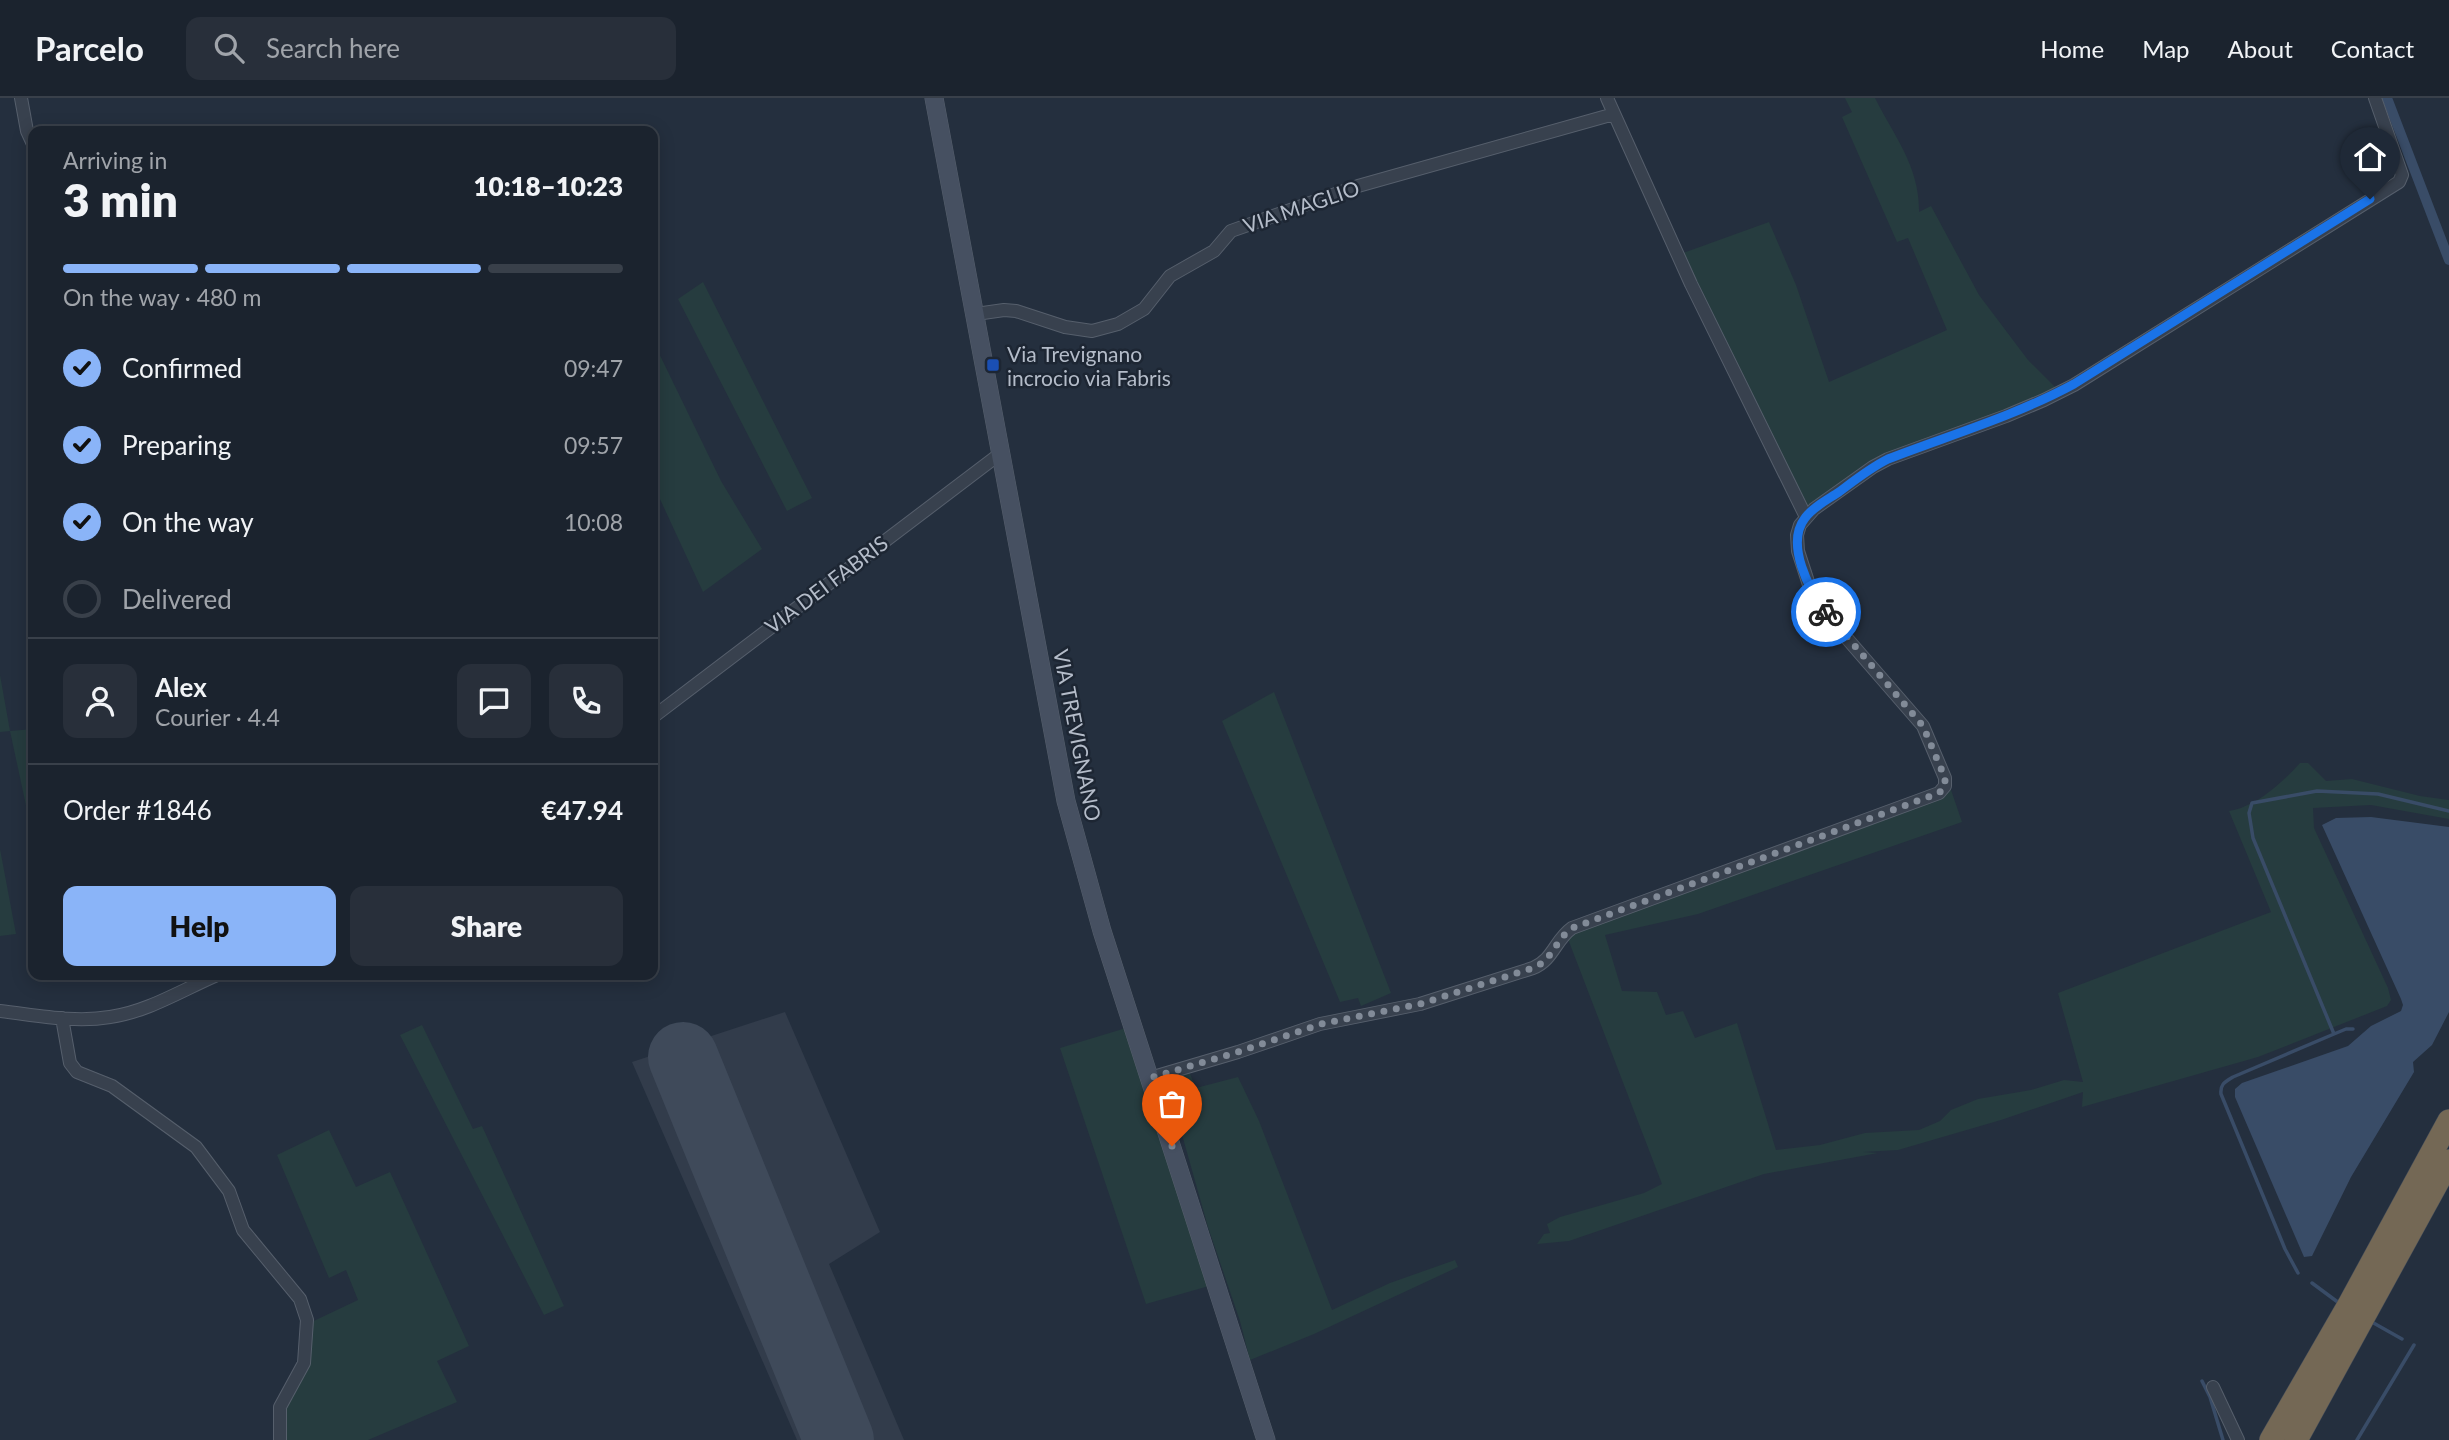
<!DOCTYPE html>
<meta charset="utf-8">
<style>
body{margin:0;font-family:Lato,sans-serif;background:#282f3a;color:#f1f3f6;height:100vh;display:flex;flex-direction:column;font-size:26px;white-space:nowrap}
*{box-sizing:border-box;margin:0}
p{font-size:23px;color:#a0a4aa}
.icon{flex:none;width:38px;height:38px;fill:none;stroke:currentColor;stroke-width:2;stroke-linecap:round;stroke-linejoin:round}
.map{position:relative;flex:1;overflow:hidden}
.panel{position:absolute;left:28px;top:28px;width:630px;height:854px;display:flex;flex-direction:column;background:#1b232e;border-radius:14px;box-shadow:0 4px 18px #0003,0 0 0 2px #39404a}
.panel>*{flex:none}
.pin{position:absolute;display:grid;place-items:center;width:60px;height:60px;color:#fff;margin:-72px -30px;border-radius:50% 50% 50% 0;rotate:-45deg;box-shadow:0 0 7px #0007}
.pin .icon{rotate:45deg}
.courier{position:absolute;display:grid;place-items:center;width:70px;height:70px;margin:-35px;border:5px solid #1a73e8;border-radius:50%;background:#fff;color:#222;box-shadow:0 2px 9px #0007}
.summary em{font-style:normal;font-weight:800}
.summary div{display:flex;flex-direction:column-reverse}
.summary{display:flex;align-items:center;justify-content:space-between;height:119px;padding:0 35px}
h1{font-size:46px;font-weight:800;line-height:52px}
.bar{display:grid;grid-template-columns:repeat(4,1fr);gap:10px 7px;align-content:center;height:84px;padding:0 35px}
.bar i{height:9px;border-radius:5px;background:#39404a}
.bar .on{background:#8ab4f8}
.bar p{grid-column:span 4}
.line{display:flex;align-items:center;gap:18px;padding:0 35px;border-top:2px solid #39404a}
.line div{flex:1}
.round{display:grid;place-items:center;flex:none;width:74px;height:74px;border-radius:14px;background:#282f3a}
ol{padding:0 35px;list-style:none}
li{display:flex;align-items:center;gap:21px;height:77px}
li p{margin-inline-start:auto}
li .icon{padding:7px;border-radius:50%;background:#8ab4f8;color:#111;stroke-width:4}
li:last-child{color:#a0a4aa}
li i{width:38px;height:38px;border:4px solid #39404a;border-radius:50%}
.cta{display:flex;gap:14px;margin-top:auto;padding:14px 35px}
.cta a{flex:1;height:80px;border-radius:14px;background:#8ab4f8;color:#111;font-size:28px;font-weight:800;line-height:80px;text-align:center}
.cta a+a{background:#282f3a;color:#f1f3f6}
header{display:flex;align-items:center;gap:42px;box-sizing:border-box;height:98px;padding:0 35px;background:#1b232e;border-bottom:2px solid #39404a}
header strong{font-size:33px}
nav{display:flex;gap:38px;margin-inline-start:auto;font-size:24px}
.search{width:490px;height:63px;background:#282f3a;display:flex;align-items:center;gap:18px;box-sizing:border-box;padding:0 24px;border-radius:14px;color:#a0a4aa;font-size:26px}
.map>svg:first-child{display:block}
</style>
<header>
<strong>Parcelo</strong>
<div class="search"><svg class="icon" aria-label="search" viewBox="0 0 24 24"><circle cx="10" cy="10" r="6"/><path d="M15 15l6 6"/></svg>Search here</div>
<nav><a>Home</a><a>Map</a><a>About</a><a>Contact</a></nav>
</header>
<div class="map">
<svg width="2449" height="1342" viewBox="0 0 2449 1342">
<rect width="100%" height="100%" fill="#242f3e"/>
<path fill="#323c4b" d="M 785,914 L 880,1134 L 829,1166 L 904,1342 L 797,1342 L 632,964 Z"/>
<path fill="#263c3f" d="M 1845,0 L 1875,0 C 1894,38 1920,69 1919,114 L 1931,108 L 1979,197 L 2028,262 L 2056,290 L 1997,318 L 1890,358 L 1802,419 L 1672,159 L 1769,124 L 1796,187 L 1829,284 L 1947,232 L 1908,140 L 1897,144 L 1842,19 L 1852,14 Z
M 703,184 L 812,400 L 787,413 L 678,201 Z
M 653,243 L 721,383 L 762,451 L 703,494 L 653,386 Z
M 0,577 L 10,633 L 33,631 L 33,740 L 10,633 L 0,634 Z
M 1274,594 L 1391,895 L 1361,908 L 1358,900 L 1340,904 L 1222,623 Z
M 2300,665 L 2308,665 L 2326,683 L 2352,681 L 2420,698 L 2449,702 L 2449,721 L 2371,707 L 2313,710 L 2314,730 L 2388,890 L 2391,902 L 2387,908 L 2258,959 L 2082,1009 L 2083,994 L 2001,1022 L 1898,1052 L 1863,1054 L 1878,1055 L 1764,1076 L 1569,1143 L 1537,1146 L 1544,1136 L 1550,1135 L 1547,1126 L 1560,1119 L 1644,1095 L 1662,1086 L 1563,828 L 1950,689 L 1962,724 L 1698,816 L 1605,837 L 1622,893 L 1657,894 L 1666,917 L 1683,913 L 1695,940 L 1737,925 L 1776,1052 L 1820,1047 L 1865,1035 L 1919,1032 L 1940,1023 L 1951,1012 L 1978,1001 L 2031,992 L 2064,982 L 2083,984 L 2058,895 L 2271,814 L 2229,713 C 2256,709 2282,685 2300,665 Z
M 0,751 L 16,836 L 0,838 Z
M 422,927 L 473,1031 L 482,1028 L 564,1208 L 544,1217 L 400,937 Z
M 1126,930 L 1209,1188 L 1146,1206 L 1060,950 Z
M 1163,969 L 1187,969 L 1196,990 L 1238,979 L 1259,1023 L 1332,1212 L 1390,1185 L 1455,1162 L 1458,1169 L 1314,1236 L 1250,1262 L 1240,1223 L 1208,1129 Z
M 329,1032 L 356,1089 L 390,1074 L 469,1248 L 437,1263 L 457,1304 L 368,1342 L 280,1342 L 279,1330 L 303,1246 L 301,1229 L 358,1202 L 346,1172 L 329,1180 L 277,1057 Z"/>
<path fill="#394c67" d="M 2371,719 L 2449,729 L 2449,914 L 2432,947 L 2413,964 L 2414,974 L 2351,1079 L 2312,1158 L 2304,1159 L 2235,999 L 2235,991 L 2242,985 L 2348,948 L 2371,928 L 2401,913 L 2403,907 L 2401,901 L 2322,727 L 2336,720 Z"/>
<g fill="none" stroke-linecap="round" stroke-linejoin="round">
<path stroke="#394c67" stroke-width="3.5" d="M 2334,936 L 2346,931 L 2353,931
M 2298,1175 L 2285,1151 L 2221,996 C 2220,986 2225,984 2233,979 L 2334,936 L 2253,740 L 2249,715 L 2252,705 L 2317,693 L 2378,696 L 2449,713
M 2312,1185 L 2339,1205
M 2370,1223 L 2402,1241
M 2202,1283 L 2210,1299 L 2223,1342
M 2357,1342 L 2414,1247"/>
<path stroke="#394c67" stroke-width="10" d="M 2387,0 L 2449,162"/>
<path stroke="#3f4a5a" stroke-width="70" d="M 683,959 L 839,1342"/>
<g stroke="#565f6c" stroke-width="14">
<path id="minor" d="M 21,0 L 27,33 L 33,46
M 1607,0 L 1691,186 L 1806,419
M 976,216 L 1004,212 L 1016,213 L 1065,229 L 1092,233 L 1118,226 L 1144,211 L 1170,178 L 1214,153 L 1231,133 L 1358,88 L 1614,16
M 653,619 L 1001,355
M 0,913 C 36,917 74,925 110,919 C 147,914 182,892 217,877
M 62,920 L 70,965 L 77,974 L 112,988 L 196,1049 L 229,1093 L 243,1132 L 300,1201 L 307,1222 L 304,1265 L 280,1309 L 280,1342
M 1150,980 L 1238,954 L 1320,926 L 1420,906 L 1533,870 C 1553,862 1555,842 1572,830 L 1939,695 L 1945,688 L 1945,680 L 1923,628 L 1837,529 L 1811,493 L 1798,453 L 1797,437 L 1800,427 L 1814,411 L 1873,369 L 1888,361 L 2006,318 L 2044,302 L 2074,287 L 2399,84 L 2402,77 L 2375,0
M 2213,1289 L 2238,1342"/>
</g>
<g stroke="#565f6c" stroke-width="19">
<path id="secondary" d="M 934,0 L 1066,703 L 1102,833 L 1266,1342"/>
</g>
<g stroke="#434c59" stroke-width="24">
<path id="motorway" d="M 2271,1342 L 2350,1205 L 2449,1023
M 2296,1342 L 2449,1063"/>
</g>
<use href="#minor" stroke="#38414e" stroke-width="12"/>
<use href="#secondary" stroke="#465061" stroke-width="18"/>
<use href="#motorway" stroke="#746855" stroke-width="23"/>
</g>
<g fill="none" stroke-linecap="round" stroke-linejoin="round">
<path stroke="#828b98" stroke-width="7" stroke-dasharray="0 12.6" d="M 1172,1048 L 1150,980 L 1238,954 L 1321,926 L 1420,906 L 1533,870 C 1553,862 1555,842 1572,830 L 1939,695 L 1945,688 L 1945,680 L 1923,628 L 1826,514"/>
<path stroke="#1a73e8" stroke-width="9" d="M 1826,514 C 1809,492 1785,446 1805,420 C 1813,409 1827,402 1839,394 C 1855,382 1870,370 1888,361 C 1950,337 2015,318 2074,286 L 2370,101"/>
</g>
<rect fill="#1a4fb4" stroke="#1d2633" stroke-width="2.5" x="986" y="260" width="14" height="14" rx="3.5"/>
<g text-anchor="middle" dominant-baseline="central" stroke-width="5" stroke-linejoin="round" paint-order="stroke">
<g font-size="21" fill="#b4bcc9" stroke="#1d2633">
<text transform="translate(1301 108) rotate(-19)">VIA MAGLIO</text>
<text transform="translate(826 486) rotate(-37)">VIA DEI FABRIS</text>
<text transform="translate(1078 637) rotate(79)">VIA TREVIGNANO</text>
</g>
<g font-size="21" fill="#b4bcc9" stroke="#1d2633" text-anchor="start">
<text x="1007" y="255">Via Trevignano<tspan x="1007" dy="24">incrocio via Fabris</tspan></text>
</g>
</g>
</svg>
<div class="pin" style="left:1172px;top:1048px;background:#ea580c"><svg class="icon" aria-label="bag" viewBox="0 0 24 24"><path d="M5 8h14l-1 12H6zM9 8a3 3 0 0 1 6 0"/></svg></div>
<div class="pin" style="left:2370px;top:101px;background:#1f2937"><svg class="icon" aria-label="home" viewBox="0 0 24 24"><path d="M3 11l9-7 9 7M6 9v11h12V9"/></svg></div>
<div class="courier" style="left:1826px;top:514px"><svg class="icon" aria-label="bike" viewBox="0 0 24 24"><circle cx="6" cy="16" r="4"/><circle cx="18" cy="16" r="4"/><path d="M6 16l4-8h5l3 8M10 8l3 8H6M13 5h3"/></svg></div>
<section class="panel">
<div class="summary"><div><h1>3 min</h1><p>Arriving in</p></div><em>10:18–10:23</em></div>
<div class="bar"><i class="on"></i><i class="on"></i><i class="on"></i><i></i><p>On the way · 480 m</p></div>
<ol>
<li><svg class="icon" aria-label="check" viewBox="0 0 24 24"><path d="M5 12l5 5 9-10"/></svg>Confirmed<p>09:47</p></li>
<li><svg class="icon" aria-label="check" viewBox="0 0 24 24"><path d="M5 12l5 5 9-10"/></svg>Preparing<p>09:57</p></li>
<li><svg class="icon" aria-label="check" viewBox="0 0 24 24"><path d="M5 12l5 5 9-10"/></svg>On the way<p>10:08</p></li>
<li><i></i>Delivered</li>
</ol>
<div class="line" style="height:126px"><a class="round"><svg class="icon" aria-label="person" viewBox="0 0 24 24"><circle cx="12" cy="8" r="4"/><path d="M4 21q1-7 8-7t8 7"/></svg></a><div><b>Alex</b><p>Courier · 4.4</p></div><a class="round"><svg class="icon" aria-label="chat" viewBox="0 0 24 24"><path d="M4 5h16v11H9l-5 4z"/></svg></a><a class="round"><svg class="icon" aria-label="phone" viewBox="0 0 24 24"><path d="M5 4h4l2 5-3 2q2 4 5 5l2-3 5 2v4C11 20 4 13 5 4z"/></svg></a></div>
<div class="line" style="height:91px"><div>Order #1846</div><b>€47.94</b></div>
<div class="cta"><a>Help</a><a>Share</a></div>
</section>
</div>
